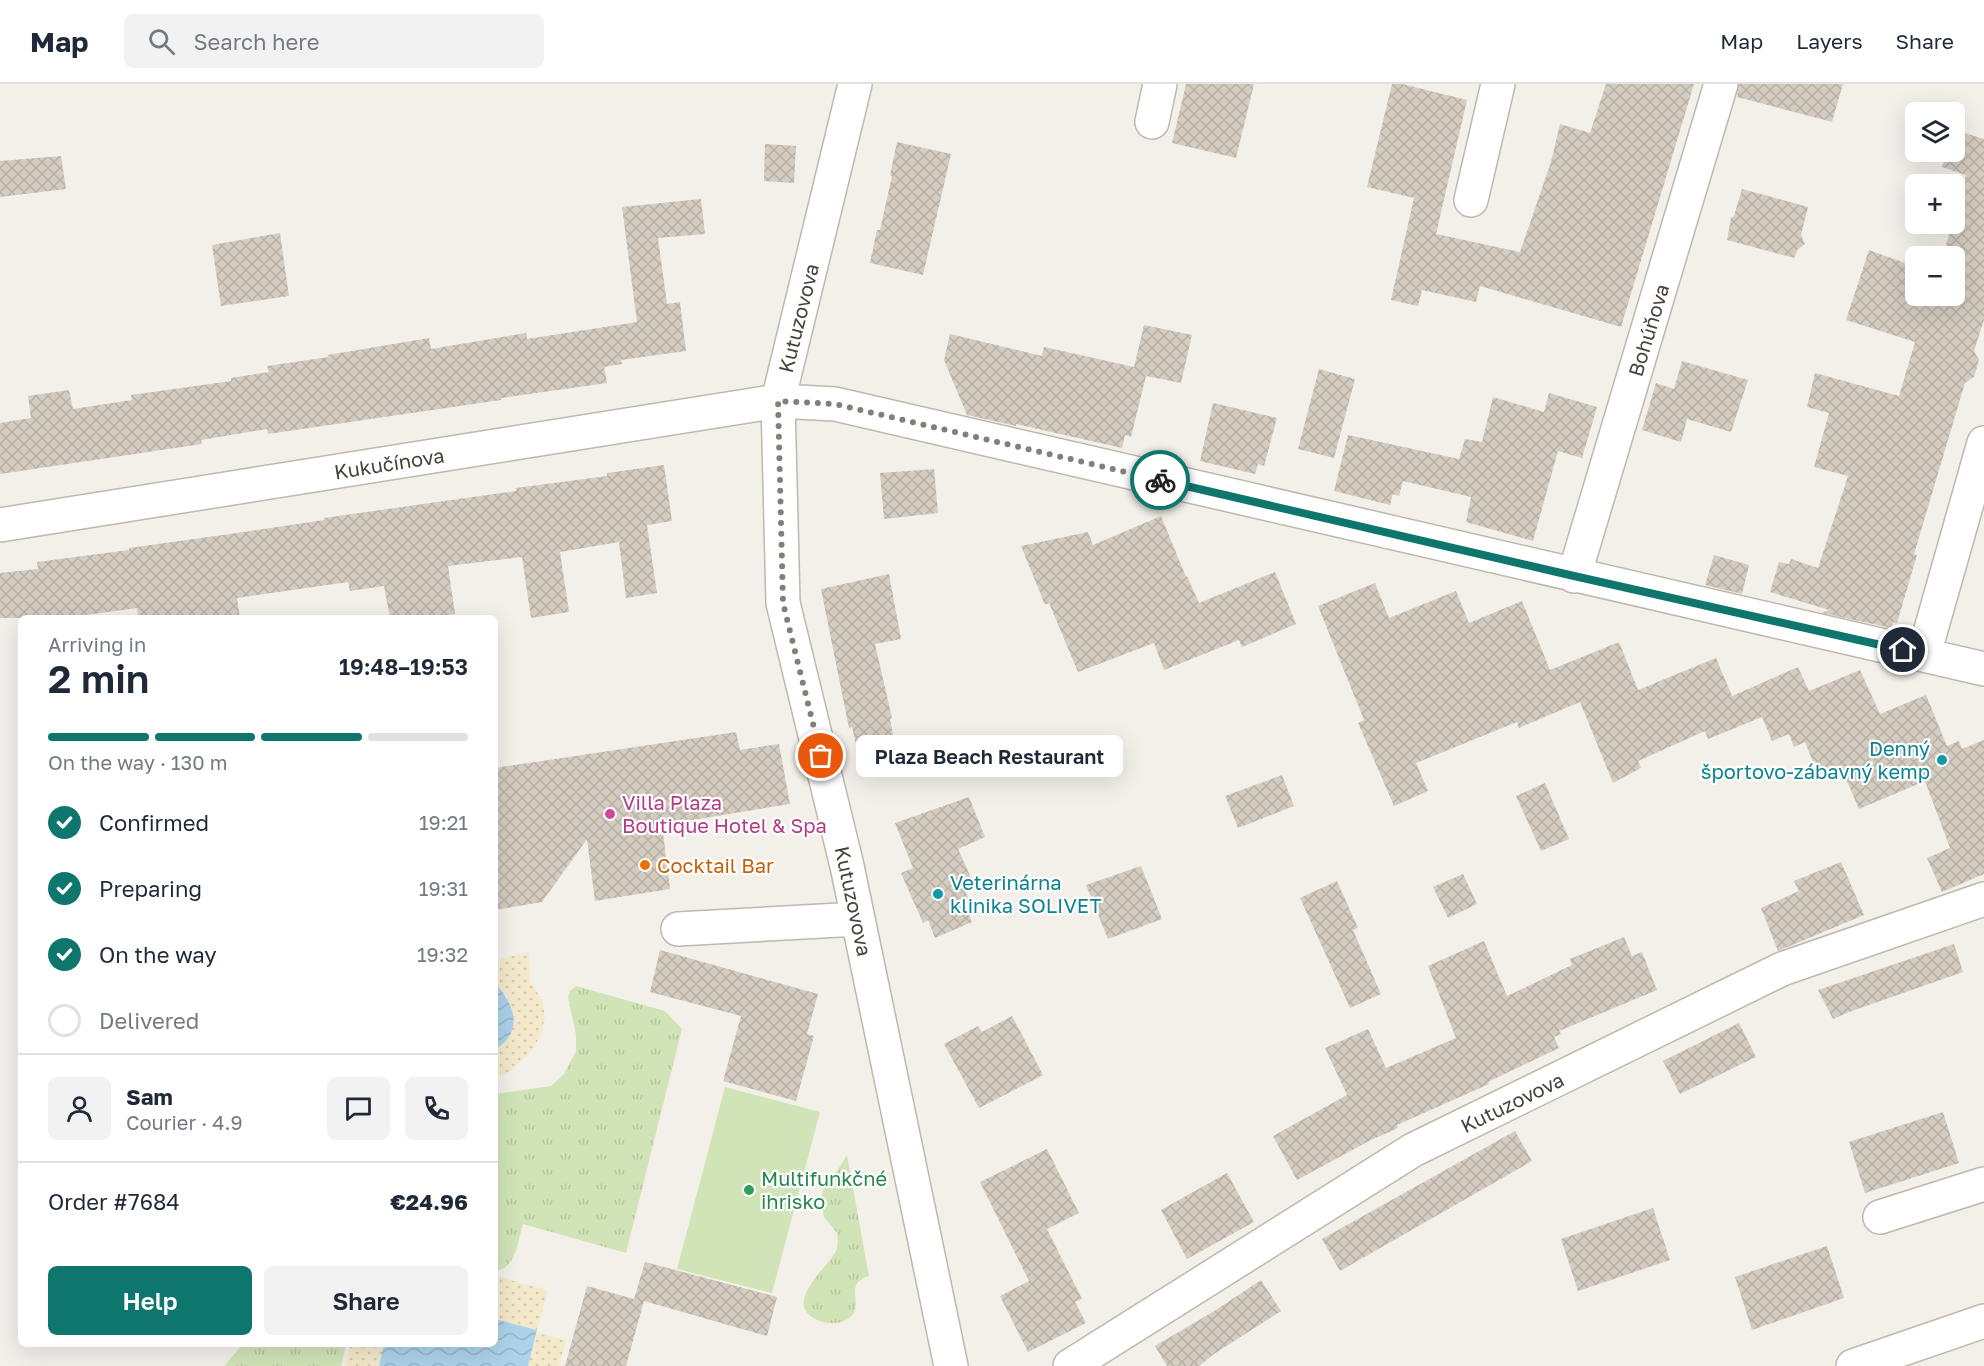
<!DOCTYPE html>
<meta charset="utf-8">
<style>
body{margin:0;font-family:"Golos Text",sans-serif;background:#f2f2f3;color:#1f2937;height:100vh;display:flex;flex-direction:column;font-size:22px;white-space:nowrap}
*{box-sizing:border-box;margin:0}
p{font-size:20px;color:#747a83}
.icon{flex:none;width:33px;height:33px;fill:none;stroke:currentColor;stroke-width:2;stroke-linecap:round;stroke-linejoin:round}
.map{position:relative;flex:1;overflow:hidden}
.panel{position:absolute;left:18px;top:531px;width:480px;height:732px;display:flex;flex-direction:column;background:#fff;border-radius:9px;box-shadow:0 6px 24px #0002}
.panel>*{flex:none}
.buttons{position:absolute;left:1905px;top:18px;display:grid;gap:12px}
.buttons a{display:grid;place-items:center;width:60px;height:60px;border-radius:9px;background:#fff;box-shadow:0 6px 24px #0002;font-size:30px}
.pin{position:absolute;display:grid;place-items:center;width:51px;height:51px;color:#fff;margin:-26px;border:3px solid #fff;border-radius:50%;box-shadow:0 2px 6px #0007}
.courier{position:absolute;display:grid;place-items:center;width:60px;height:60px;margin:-30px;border:4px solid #0f766e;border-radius:50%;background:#fff;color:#222;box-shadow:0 2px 8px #0007}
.bubble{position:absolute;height:42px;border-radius:9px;background:#fff;box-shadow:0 6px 24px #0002;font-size:20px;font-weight:600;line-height:42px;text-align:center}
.summary em{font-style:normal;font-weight:600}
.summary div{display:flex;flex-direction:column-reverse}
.summary{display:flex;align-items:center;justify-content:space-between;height:102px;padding:0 30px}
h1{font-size:39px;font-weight:600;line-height:45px}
.bar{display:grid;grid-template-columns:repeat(4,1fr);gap:9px 6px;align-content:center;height:72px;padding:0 30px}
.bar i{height:8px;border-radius:4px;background:#e0e1e3}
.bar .active{background:#0f766e}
.bar p{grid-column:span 4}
.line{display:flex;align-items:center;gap:15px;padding:0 30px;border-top:2px solid #e0e1e3}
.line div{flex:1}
.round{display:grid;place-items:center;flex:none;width:63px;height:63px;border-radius:9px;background:#f2f2f3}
ol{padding:0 30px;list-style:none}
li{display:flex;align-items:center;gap:18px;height:66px}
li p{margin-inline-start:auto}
li .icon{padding:6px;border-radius:50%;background:#0f766e;color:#fff;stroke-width:4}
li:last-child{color:#747a83}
li i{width:33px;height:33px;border:3px solid #e0e1e3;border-radius:50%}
.action{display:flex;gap:12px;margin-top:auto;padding:12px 30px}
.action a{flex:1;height:69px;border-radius:9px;background:#0f766e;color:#fff;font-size:24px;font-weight:600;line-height:69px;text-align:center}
.action a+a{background:#f2f2f3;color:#1f2937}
header{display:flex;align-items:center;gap:36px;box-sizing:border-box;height:84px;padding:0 30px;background:#fff;border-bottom:2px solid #e0e1e3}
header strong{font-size:28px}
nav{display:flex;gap:33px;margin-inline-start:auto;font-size:21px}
.search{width:420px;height:54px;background:#f2f2f3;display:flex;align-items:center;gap:15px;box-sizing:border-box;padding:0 21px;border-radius:9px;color:#747a83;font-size:22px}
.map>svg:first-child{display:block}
</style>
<header>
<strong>Map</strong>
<div class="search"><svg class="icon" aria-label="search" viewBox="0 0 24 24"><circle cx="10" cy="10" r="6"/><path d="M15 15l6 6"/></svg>Search here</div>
<nav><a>Map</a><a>Layers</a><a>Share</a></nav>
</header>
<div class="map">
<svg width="1984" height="1282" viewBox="0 0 1984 1282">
<defs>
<pattern id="grass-tufts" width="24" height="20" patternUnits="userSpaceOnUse" patternTransform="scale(1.5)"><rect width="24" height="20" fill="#d1e4b7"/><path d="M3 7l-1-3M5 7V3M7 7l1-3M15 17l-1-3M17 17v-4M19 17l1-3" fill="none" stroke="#b5c59e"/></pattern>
<pattern id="sand-dots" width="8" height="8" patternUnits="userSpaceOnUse" patternTransform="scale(1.5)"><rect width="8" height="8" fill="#f4e9ca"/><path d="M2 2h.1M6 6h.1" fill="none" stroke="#d3c9ae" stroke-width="1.8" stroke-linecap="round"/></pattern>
<pattern id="water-waves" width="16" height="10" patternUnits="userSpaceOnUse" patternTransform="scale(1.5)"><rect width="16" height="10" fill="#acd3ea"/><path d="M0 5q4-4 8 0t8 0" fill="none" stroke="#95b6c9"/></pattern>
<pattern id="building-cross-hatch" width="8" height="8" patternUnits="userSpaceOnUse" patternTransform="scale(1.5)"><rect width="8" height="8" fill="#d4ccc0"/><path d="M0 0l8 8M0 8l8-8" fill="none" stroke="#b7b0a6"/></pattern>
</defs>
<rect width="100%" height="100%" fill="#f3f0ea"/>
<path fill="url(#grass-tufts)" d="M 576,902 L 665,927 L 682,945 L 626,1169 L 523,1140 C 517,1158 517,1184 495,1187 L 495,1010 L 551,1002 L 564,990 L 576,967 L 576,951 L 568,913 L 570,907 Z
M 847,1071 L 869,1192 C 840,1200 869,1224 846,1236 C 839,1240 831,1240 823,1238 C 777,1223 826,1186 836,1167 C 838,1162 838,1155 837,1149 L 824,1133 L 821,1113 L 827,1095 L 837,1087 Z
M 243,1260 L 346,1260 L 341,1282 L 224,1282 Z"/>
<path fill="url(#sand-dots)" d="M 529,867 L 530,898 L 542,916 L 545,933 L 541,951 L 532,966 L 512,986 L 495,994 L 495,966 L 503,961 L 508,913 L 495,898 L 495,877 Z
M 495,1192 L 548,1206 L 537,1246 L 495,1235 Z
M 537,1249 L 566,1256 L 559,1282 L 528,1282 Z
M 351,1260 L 384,1260 L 379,1282 L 346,1282 Z"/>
<path fill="#d1e4b7" d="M 725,1003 L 820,1028 L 772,1209 L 677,1185 Z"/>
<path fill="url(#water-waves)" d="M 495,898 C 514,921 525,946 495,966 Z
M 495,1235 L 537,1246 L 528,1282 L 379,1282 L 384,1260 L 495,1260 Z"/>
<path fill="url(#building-cross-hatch)" d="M 1186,0 L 1254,0 L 1236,74 L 1172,59 Z
M 1392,0 L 1402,0 L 1467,16 L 1436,150 L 1520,168 L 1551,78 L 1560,40 L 1590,49 L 1606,0 L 1694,0 L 1621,243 L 1480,202 L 1476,218 L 1422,206 L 1418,222 L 1391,216 L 1414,114 L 1367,103 Z
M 1739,0 L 1843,0 L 1832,38 L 1737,13 Z
M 1954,46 L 1984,55 L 1984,236 L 1974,267 L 1979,276 L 1974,293 L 1965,299 L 1914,470 L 1917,471 L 1897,539 L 1893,538 L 1891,544 L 1822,529 L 1829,526 L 1770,508 L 1779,478 L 1789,480 L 1791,475 L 1818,484 L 1848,392 L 1814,383 L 1829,329 L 1807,323 L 1815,289 L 1899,312 L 1915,258 L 1846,236 L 1869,166 L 1916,183 L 1916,212 L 1954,212 L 1954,172 L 1943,172 L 1952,140 L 1954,140 L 1954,131 L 1966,91 L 1942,83 L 1947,68 L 1954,68 Z
M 897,58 L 951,70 L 923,191 L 870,179 L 877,146 L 880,146 L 892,92 L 890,91 Z
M 765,60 L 796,62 L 794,99 L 764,97 Z
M 61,72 L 66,105 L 0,113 L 0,77 Z
M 1742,105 L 1808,123 L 1801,151 L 1805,160 L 1798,165 L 1794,174 L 1727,156 L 1731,134 L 1734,132 Z
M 701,115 L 705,150 L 658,154 L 667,220 L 680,218 L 686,267 L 621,276 L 622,280 L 604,283 L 607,299 L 501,314 L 501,316 L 268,350 L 267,345 L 201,356 L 202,360 L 0,390 L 0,339 L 31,334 L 28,312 L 69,306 L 73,325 L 132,316 L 131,311 L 231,297 L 231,294 L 269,288 L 267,282 L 329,273 L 328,271 L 429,254 L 431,265 L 526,249 L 527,255 L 637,238 L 622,123 Z
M 280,149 L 289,212 L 221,222 L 212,161 Z
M 1144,241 L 1192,251 L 1181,299 L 1146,292 L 1131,353 L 1125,351 L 1122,364 L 1016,340 L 1016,342 L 967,331 L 944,276 L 950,250 L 1042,272 L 1044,263 L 1134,283 Z
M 1682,277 L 1748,296 L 1731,348 L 1687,335 L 1681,358 L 1642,346 L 1656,299 L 1674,305 Z
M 1319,285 L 1355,295 L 1334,374 L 1298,365 Z
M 1549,309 L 1597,323 L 1582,374 L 1558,367 L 1533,457 L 1466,438 L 1471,413 L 1403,397 L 1399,412 L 1393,410 L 1390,421 L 1334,407 L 1348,351 L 1459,375 L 1465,355 L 1482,358 L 1493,313 L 1544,328 Z
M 1213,319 L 1277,334 L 1264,382 L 1258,380 L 1255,390 L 1200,377 Z
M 664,381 L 672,437 L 647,441 L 657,509 L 626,514 L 619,458 L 560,468 L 569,528 L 531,534 L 522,473 L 448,482 L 455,530 L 426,534 L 390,534 L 384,502 L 350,507 L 348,498 L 237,514 L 240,534 L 138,534 L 137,524 L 64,534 L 0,534 L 0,489 L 38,485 L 37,478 L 129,466 L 129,464 L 230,450 L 324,436 L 324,434 L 516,407 L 516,404 L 607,392 L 607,389 Z
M 934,385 L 938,429 L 884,435 L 880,389 Z
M 1161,432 L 1186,493 L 1187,492 L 1199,519 L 1275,488 L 1296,540 L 1242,563 L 1239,556 L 1164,586 L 1154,559 L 1078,588 L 1049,519 L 1045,521 L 1021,462 L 1088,448 L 1093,461 Z
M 1714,471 L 1749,481 L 1742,510 L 1705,501 Z
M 889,490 L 901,555 L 875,560 L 892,634 L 890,635 L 896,666 L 859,673 L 852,643 L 849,644 L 821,505 Z
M 1375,499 L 1389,534 L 1456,507 L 1469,539 L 1522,517 L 1550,586 L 1619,558 L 1638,606 L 1716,574 L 1732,612 L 1798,583 L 1809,607 L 1860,586 L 1880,630 L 1926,611 L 1947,662 L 1959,657 L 1962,665 L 1984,656 L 1984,790 L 1942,808 L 1927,774 L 1950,764 L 1925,697 L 1859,725 L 1840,681 L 1818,690 L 1805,658 L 1794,663 L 1789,650 L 1772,657 L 1762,633 L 1708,655 L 1705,647 L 1638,677 L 1641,684 L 1613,699 L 1580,618 L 1519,644 L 1517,638 L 1416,679 L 1428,707 L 1394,722 L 1358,639 L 1364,636 L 1318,522 Z
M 736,648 L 740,666 L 779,660 L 790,720 L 662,741 L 670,805 L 595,817 L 587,755 L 542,818 L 495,826 L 495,684 Z
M 1282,691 L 1294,722 L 1238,744 L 1225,712 Z
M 1545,699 L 1569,755 L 1541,767 L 1516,712 Z
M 969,713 L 985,753 L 958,765 L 973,798 L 963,803 L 970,818 L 965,820 L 972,838 L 935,854 L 928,836 L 923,839 L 901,789 L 913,784 L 895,739 Z
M 1841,778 L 1864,831 L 1778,867 L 1761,824 L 1799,807 L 1794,797 Z
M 1141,782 L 1162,835 L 1108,855 L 1086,801 Z
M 1463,790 L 1477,820 L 1448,834 L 1433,803 Z
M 1337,797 L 1358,844 L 1353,846 L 1381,910 L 1350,924 L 1300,814 Z
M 1624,853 L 1632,872 L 1642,868 L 1657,906 L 1559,947 L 1561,950 L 1554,953 L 1559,964 L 1488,998 L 1489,1000 L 1397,1041 L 1398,1044 L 1369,1057 L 1297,1096 L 1273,1052 L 1347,1011 L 1325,964 L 1368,945 L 1386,984 L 1456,954 L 1428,882 L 1484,857 L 1507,912 L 1572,881 L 1570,875 Z
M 1954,860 L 1963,888 L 1849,928 L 1833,935 L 1818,906 Z
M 660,866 L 818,910 L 807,950 L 814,952 L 796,1017 L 723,997 L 741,932 L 650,908 Z
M 1012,932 L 1043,991 L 979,1024 L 944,960 L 978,942 L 982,948 Z
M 1739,939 L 1756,973 L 1680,1010 L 1663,977 Z
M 1943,1028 L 1959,1079 L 1865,1109 L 1849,1058 Z
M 1515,1047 L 1532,1077 L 1340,1187 L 1322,1155 Z
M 1047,1065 L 1079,1129 L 1047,1145 L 1082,1215 L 1075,1218 L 1086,1239 L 1028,1268 L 1000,1212 L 1029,1197 L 980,1098 Z
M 1227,1089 L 1254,1138 L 1187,1175 L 1161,1126 Z
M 1653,1124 L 1670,1176 L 1578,1207 L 1561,1155 Z
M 1827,1162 L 1844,1214 L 1752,1246 L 1735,1193 Z
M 645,1178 L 777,1213 L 767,1252 L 644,1217 L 626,1282 L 565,1282 L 587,1202 L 634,1215 Z
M 1261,1196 L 1281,1227 L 1214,1270 L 1199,1282 L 1167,1282 L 1155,1262 L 1216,1226 Z"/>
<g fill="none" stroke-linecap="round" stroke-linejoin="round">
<g stroke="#beb8ad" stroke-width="36">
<path id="minor" d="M 855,0 L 778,317 L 783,519 L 847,782 L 951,1282
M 1152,38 L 1160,0
M 1471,116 L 1498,0
M 0,441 L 778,317 L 835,320 L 1984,585
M 1574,492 L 1721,0
M 1924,570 L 1984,359
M 678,845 L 858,835
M 1880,1133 L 1984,1100
M 1070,1282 L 1413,1066 L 1782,885 L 1984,815
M 1853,1282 L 1984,1237"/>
</g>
<use href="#minor" stroke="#fff" stroke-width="33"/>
</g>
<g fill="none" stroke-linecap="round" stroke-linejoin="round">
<path stroke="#837e77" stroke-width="6" stroke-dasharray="0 10.8" d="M 821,672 L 783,519 L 778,317 L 835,320 L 1160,396"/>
<path stroke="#0f766e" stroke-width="8" d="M 1160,396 L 1574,492 L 1903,566"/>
</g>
<g fill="#0f9aa8" stroke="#fff" stroke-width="2">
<circle cx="1942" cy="676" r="6"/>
<circle cx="938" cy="810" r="6"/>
</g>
<circle fill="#d1479c" stroke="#fff" stroke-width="2" cx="610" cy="730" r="6"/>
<circle fill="#e8710a" stroke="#fff" stroke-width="2" cx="645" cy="781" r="6"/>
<circle fill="#2e9e5b" stroke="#fff" stroke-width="2" cx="749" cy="1106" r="6"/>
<g text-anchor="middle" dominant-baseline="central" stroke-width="4.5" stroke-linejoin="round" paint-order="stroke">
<g font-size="20" fill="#474139" stroke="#fff">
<text transform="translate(798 234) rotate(-76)">Kutuzovova</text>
<text transform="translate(1648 246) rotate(-73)">Bohúňova</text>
<text transform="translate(389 379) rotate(-9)">Kukučínova</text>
<text transform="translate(854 817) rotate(78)">Kutuzovova</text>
<text transform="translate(1512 1018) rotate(-26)">Kutuzovova</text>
</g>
<g font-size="20" fill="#0d838f" stroke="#fff" text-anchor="end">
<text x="1930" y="664">Denný<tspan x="1930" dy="23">športovo-zábavný kemp</tspan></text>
<text x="950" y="798" text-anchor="start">Veterinárna<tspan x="950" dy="23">klinika SOLIVET</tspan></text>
</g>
<g font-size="20" fill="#b23c85" stroke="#fff" text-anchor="start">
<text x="622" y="718">Villa Plaza<tspan x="622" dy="23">Boutique Hotel &amp; Spa</tspan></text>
</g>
<g font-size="20" fill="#c56008" stroke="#fff" text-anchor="start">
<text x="657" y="781">Cocktail Bar</text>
</g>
<g font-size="20" fill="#27864d" stroke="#fff" text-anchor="start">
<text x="761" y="1094">Multifunkčné<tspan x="761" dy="23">ihrisko</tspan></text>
</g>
</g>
</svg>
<div class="buttons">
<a><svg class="icon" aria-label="layers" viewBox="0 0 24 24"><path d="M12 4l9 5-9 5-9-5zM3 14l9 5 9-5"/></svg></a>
<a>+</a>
<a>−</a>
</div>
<div class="pin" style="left:821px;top:672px;background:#ea580c"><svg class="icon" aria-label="bag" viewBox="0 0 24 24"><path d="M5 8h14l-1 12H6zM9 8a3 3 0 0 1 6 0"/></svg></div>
<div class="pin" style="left:1903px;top:566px;background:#1f2937"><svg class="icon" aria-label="home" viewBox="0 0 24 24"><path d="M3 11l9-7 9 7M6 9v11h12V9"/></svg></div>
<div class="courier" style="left:1160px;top:396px"><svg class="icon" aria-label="bike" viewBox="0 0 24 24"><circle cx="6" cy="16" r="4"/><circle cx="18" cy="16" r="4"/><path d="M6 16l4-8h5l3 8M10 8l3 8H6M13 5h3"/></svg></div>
<div class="bubble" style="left:856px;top:651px;width:267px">Plaza Beach Restaurant</div>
<section class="panel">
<div class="summary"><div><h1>2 min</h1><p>Arriving in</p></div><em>19:48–19:53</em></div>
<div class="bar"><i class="active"></i><i class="active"></i><i class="active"></i><i></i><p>On the way · 130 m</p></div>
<ol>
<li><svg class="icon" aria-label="check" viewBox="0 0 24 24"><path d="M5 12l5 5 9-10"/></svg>Confirmed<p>19:21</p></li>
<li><svg class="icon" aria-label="check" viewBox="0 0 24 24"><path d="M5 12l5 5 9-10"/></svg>Preparing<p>19:31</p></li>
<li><svg class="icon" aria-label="check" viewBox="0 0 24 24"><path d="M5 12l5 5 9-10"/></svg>On the way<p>19:32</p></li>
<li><i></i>Delivered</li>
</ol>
<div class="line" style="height:108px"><a class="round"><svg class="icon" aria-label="person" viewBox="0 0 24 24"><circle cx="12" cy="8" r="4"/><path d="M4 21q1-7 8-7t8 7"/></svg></a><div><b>Sam</b><p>Courier · 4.9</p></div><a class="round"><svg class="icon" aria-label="chat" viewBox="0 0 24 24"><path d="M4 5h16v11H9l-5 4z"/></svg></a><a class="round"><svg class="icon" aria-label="phone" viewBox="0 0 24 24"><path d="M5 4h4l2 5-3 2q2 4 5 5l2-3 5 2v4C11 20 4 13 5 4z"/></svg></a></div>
<div class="line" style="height:78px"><div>Order #7684</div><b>€24.96</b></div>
<div class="action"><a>Help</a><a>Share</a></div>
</section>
</div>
